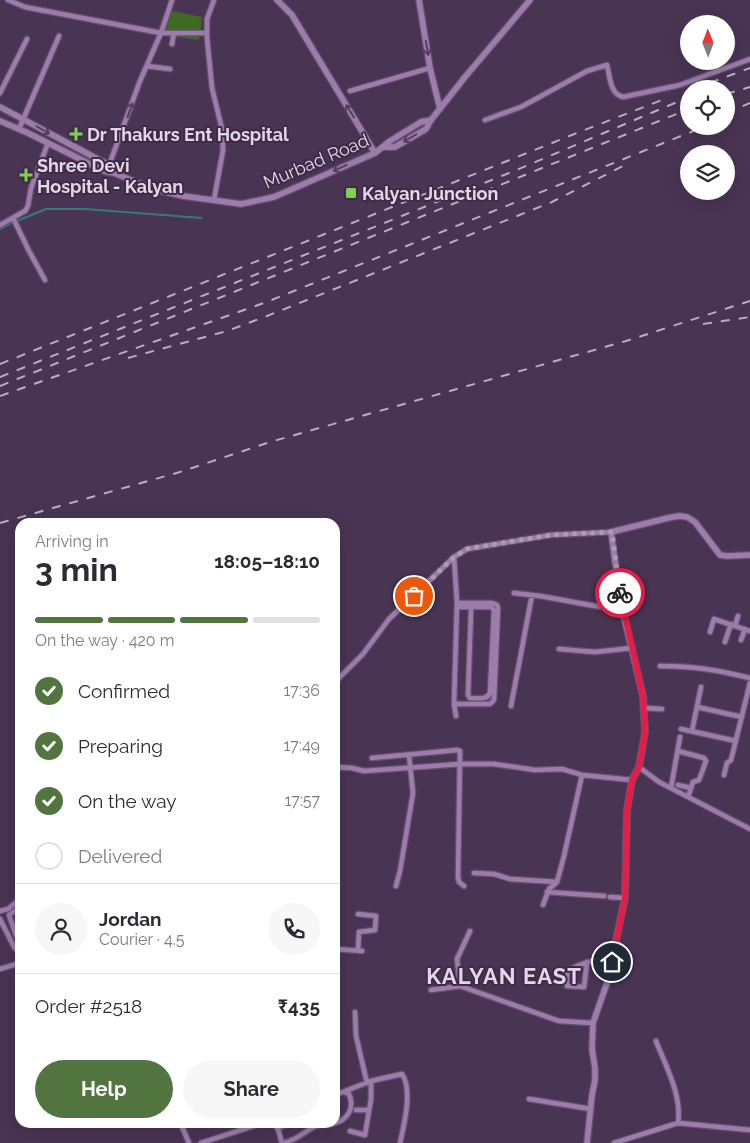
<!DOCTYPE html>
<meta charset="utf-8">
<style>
body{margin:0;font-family:Raleway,sans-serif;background:#f7f7f7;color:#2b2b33;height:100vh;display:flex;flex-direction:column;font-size:19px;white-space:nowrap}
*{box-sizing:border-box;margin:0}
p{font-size:16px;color:#7c7c81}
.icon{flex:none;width:28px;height:28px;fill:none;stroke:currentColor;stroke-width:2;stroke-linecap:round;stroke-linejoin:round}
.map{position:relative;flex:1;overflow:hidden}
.details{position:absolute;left:15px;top:518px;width:325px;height:610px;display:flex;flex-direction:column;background:#fff;border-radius:15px;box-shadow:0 5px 20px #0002}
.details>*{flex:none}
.needle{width:32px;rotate:359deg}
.tools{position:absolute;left:680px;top:15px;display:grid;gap:10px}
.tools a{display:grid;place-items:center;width:55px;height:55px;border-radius:50%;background:#fff;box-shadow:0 5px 20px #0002;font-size:25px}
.pin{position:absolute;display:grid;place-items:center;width:42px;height:42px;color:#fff;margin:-21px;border:2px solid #fff;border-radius:50%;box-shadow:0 1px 5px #0007}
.courier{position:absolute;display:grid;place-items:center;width:50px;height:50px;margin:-25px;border:4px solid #e11d48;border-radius:50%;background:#fff;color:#222;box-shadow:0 1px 6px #0007}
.headline em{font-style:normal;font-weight:700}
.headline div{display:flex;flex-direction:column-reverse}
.headline{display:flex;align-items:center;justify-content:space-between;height:85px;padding:0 20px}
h1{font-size:32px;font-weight:700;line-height:38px}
.bar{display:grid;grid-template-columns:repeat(4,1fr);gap:8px 5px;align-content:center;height:60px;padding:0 20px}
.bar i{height:6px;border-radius:4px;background:#e1e1e2}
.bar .active{background:#527540}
.bar p{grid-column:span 4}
.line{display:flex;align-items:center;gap:12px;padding:0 20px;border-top:1px solid #e1e1e2}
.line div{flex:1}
.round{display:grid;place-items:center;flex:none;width:52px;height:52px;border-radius:26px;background:#f7f7f7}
ol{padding:0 20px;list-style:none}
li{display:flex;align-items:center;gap:15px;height:55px}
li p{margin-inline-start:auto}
li .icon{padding:5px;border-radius:50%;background:#527540;color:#fff;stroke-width:4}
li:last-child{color:#7c7c81}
li i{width:28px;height:28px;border:2px solid #e1e1e2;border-radius:50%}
.cta{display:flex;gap:10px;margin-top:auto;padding:10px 20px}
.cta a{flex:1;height:58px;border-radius:30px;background:#527540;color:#fff;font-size:20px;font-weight:700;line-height:58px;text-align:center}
.cta a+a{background:#f7f7f7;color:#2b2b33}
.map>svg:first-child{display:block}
</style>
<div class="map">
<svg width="750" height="1143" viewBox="0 0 750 1143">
<rect width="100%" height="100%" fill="#493453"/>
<path fill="#3e6a22" d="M 172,11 L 202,17 L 200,37 L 198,40 L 164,35 Z"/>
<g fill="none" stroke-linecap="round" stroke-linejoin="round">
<path stroke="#347a7a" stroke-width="2" d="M 17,221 L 46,209 L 85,209 L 202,218
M 0,229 L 13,222"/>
<g stroke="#65516e" stroke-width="7">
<path id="minor" d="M 8,0 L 25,7 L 161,33 L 207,33
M 214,0 L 207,19 L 207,38 L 212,88 L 222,129 L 223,150 L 214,200
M 172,44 L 174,33
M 147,66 L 170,69
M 350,91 L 430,68
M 0,93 L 27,39
M 485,120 L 521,107 L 587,71 L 607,65 C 610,77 610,94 623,97 L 680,85 L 750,59
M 19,129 L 59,36
M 108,168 L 140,81 L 161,33 L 172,0
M 13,218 L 29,251 L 45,280
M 0,225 L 25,211 L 28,206 L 31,188 L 48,143
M 454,557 L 457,603 L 454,704 L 456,716
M 514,593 L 540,596 L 601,607 L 621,604
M 457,607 L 491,607 L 494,610 L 490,693 C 487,700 478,698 470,698 L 468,695 L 471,611
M 735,626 L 738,616
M 710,632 L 714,619 L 750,631
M 741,640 L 745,629
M 725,642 L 731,624
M 559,649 L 595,652 L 632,648
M 660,666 C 694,666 717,670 750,678
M 335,682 L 363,654 L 389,619 L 454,557 L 467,549 L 551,535 L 611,532
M 454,704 L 490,704 L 494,700 L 498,608 L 497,605 L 492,603 L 457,603
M 511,706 L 532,595
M 697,707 L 742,717
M 644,708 L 662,709
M 681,729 L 736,741
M 692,731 L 701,687
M 678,751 L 704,758 L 706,761 L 699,780 L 693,782 L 688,797
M 372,758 L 457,750 L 460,751 L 458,877 L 459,882 L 464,886
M 335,767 L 352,768 L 364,771 L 461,764 L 494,764 L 535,770 L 562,769 L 582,775 L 632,780
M 639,767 L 659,782 L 750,829
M 724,775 L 727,763 L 731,760 L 750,683
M 678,785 L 691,788
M 671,788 L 680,737
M 474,873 L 494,874 L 510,879 L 557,882
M 396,886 L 400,871 L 413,793 L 409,755
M 547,892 L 604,896
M 610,897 L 625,898
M 543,905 L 549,889 L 557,882 L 564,856 L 582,775
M 20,907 L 9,915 L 16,935 L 20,942
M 0,911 L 8,909 L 20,899
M 358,914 L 376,916 L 375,930 L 359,932 L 358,950
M 0,919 L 14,947 L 20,953
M 470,931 L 457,959 L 460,986 L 559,1021 L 593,1023
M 335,949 L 362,951
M 587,962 L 584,987 L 567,986 C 567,981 566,973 569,970 C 570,969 576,967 577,966 C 592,960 596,959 612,962
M 0,969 L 20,963
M 431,990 L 460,986
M 355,1012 L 356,1036 L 367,1083
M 656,1041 C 666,1067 682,1095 678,1123
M 335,1095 L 371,1081 L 402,1074 C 413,1090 404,1125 400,1143
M 529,1099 L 591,1109
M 356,1110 L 369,1110
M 180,1122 L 189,1143
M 276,1122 L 282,1143
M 277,1128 L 288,1124 L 287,1122
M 350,1131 L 365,1135 L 371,1099 L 371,1081
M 201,1143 L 266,1122
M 284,1143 C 299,1139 303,1132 316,1126 C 321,1124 326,1125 332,1124 C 348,1121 356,1107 348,1092 L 346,1093
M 614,1143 L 678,1123 L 750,1130"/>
</g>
<g stroke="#65516e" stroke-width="8">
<path id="tertiary" d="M 277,0 L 292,15 L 375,153
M 419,0 L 430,68 L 440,109
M 0,107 L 107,164 L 114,173
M 0,121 L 28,133 L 104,171 L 114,173 L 153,189 L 183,196 L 241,204 L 274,197 L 375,153 L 390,141 L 421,122 L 431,120
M 384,147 L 395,147 L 426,129 L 431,120 L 465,77 L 530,0
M 587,1143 L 592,1095 L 595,1080 L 595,1068 L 592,1049 L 593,1023 L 607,983 L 625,898 L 627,810 L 632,780 L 639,767 L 645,732 L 643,696 L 621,604 L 611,532 L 668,518 L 679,516 L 687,517 L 695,522 L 720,555 L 727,556 L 750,555"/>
</g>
<use href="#minor" stroke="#9d7cac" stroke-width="4.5"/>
<use href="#tertiary" stroke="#9d7cac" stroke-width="5.5"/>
<path stroke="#bcacc3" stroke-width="2" stroke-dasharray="9 9" stroke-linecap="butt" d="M 693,89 L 750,68
M 726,94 L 750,87
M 726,113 L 750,103
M 703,324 L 750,317
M 128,358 L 227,331 L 267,316 L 552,202 L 623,166
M 0,364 L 582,131 L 667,98
M 0,377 L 514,171 L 689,97
M 0,386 L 689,109
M 0,396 L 264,303 L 706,126
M 0,523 L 180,472 L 270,442 L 626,341 L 750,301"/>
</g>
<defs><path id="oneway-shaft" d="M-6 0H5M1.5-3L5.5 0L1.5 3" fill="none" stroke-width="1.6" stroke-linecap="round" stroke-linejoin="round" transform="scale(1.25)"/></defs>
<g stroke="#563e61">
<use href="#oneway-shaft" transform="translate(427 48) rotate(80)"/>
<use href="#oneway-shaft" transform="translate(130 110) rotate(-71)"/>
<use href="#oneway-shaft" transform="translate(350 111) rotate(-122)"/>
<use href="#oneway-shaft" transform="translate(43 130) rotate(30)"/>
<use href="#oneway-shaft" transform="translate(410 138) rotate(150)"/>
<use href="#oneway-shaft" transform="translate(340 168) rotate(156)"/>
</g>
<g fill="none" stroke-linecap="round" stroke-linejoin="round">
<path stroke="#ad9db4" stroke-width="5" stroke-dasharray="0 9" d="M 414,596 L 454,557 L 467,549 L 550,535 L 612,532 L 620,593"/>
<path stroke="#e11d48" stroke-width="6" d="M 612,962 L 625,898 L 627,810 L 632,780 L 639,767 L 645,732 L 643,696 L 620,593"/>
</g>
<g fill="#81d050" stroke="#3f2a48" stroke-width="2">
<path d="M73.5 126.5h5v5h5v5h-5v5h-5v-5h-5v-5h5z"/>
<path d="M23.5 167.5h5v5h5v5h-5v5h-5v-5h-5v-5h5z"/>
<rect x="345" y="187" width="12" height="12" rx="2.5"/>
</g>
<g text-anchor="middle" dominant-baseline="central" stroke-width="4" stroke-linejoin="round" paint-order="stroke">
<g font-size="18" font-weight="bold" fill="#e3d6e9" stroke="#3f2a48" text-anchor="start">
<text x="87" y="134">Dr Thakurs Ent Hospital</text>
<text x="37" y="165">Shree Devi<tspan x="37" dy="21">Hospital - Kalyan</tspan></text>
<text x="362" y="193">Kalyan Junction</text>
</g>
<g font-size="18" fill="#e3d6e9" stroke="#3f2a48">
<text transform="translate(316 161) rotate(-23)">Murbad Road</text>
</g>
<g font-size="22" font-weight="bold" letter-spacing="1" fill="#e3d6e9" stroke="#3f2a48">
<text x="504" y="976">KALYAN EAST</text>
</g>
</g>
</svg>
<div class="tools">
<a><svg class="needle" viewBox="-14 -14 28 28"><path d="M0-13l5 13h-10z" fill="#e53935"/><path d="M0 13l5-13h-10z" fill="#7c7c81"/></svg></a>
<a><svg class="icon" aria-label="locate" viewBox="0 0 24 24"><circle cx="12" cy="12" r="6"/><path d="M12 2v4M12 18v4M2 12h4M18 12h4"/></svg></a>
<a><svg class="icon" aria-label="layers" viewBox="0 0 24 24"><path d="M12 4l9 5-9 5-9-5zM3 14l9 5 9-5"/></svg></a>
</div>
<div class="pin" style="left:414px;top:596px;background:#ea580c"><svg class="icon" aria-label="bag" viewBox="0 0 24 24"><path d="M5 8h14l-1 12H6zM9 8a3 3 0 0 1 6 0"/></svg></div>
<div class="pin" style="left:612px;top:962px;background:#1f2937"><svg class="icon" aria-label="home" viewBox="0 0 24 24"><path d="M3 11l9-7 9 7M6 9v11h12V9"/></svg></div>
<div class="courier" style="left:620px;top:593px"><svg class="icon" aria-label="bike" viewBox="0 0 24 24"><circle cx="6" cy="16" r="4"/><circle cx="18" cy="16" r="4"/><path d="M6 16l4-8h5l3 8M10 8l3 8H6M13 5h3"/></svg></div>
<section class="details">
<div class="headline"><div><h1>3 min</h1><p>Arriving in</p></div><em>18:05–18:10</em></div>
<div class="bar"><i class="active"></i><i class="active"></i><i class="active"></i><i></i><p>On the way · 420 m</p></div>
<ol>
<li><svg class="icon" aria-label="check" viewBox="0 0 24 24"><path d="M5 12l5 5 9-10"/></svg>Confirmed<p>17:36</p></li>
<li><svg class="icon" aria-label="check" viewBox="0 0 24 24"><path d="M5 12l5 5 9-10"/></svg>Preparing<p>17:49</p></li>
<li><svg class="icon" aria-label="check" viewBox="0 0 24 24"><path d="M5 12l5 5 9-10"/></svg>On the way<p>17:57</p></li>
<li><i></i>Delivered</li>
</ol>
<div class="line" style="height:90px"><a class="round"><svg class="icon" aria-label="person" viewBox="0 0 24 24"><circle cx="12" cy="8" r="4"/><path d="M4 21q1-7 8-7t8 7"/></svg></a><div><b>Jordan</b><p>Courier · 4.5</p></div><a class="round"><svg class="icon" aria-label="phone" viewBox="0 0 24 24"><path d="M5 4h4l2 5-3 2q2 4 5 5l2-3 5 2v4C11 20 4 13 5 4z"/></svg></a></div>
<div class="line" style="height:65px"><div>Order #2518</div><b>₹435</b></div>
<div class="cta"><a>Help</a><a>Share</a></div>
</section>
</div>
